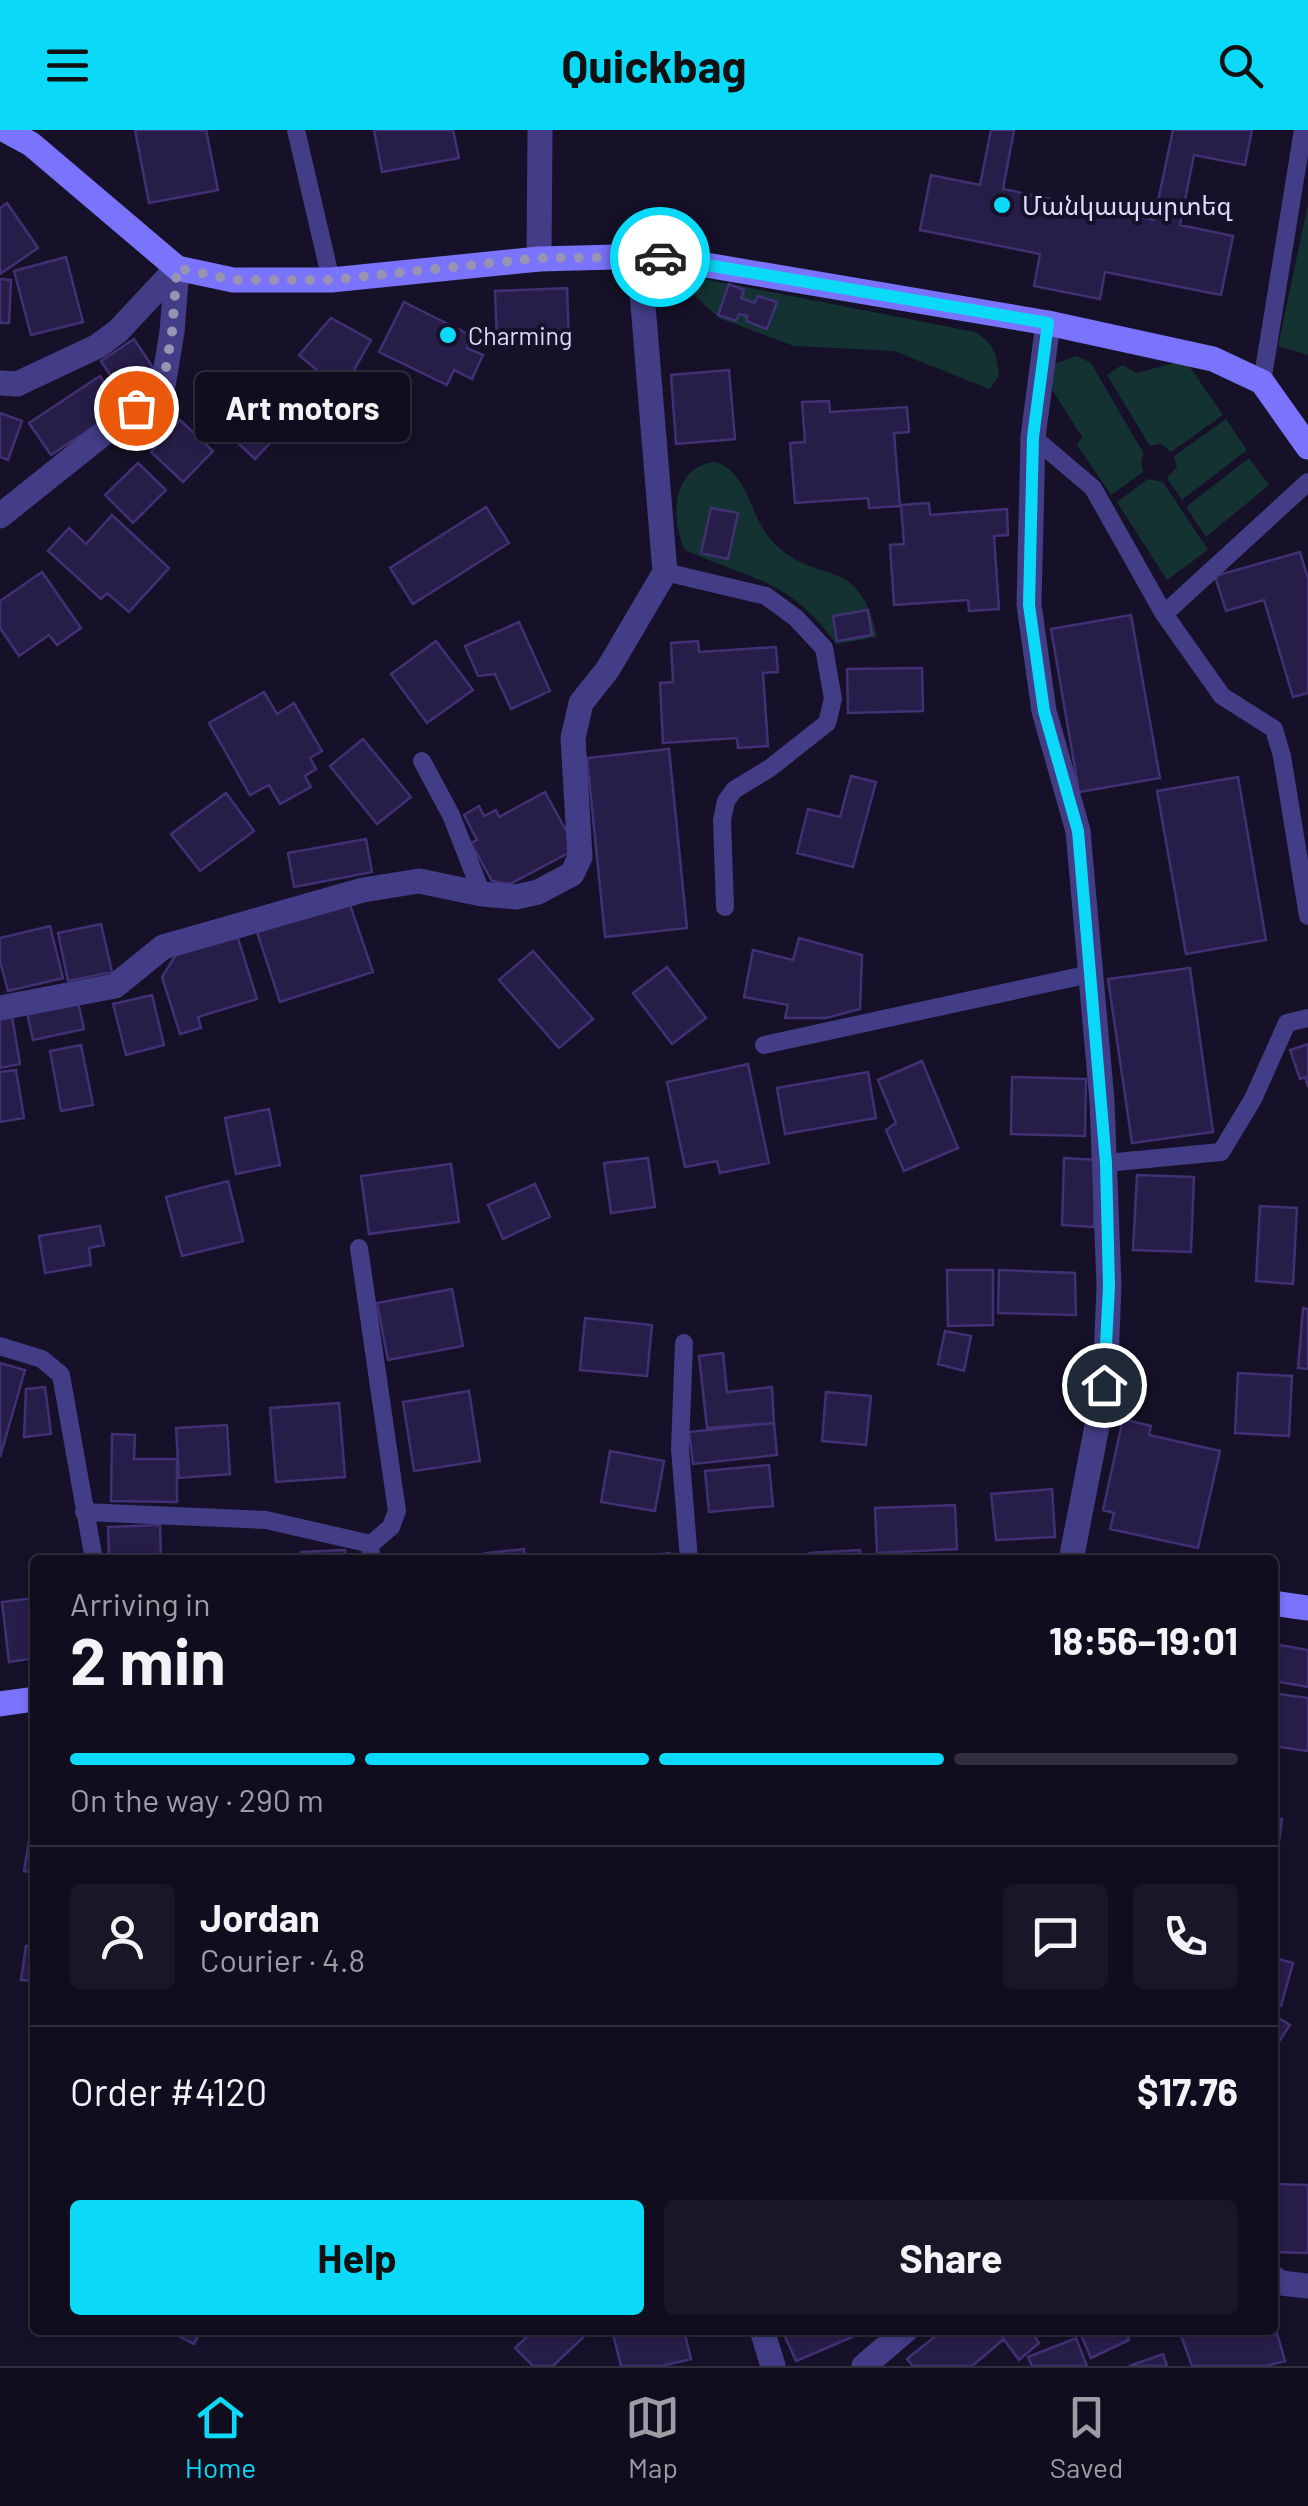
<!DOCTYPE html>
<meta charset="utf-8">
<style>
body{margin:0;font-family:Barlow,"Noto Sans Armenian",sans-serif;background:#191627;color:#f1f3f6;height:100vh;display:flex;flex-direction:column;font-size:38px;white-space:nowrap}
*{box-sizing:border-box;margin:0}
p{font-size:32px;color:#9c9ca4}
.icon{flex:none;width:55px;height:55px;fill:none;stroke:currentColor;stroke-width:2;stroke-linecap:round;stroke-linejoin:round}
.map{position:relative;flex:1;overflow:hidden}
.panel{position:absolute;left:30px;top:1425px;width:1248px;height:780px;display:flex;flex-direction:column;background:#100d1e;border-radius:10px;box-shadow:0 2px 8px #0004,0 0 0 2px #302d3c}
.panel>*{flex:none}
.pin{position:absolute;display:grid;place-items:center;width:85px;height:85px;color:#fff;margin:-42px;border:5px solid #fff;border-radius:50%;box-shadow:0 2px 10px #0007}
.courier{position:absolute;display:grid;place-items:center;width:100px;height:100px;margin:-50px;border:8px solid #0bd9f8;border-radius:50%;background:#fff;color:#222;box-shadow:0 2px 12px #0007}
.bubble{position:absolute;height:70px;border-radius:10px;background:#100d1e;box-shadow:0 2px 8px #0004,0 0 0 2px #302d3c;font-size:32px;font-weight:700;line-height:70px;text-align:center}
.summary em{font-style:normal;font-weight:700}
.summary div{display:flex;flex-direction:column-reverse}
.summary{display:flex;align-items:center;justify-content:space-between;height:170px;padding:0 40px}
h1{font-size:65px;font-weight:700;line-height:75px}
.bar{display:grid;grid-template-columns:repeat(4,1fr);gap:15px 10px;align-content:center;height:120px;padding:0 40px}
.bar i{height:12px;border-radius:8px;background:#302d3c}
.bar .selected{background:#0bd9f8}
.bar p{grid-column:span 4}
.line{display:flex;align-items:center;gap:25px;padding:0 40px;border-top:2px solid #302d3c}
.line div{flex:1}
.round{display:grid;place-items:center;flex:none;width:105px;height:105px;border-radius:10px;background:#191627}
.cta{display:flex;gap:20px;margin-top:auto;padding:20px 40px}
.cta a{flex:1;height:115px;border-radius:10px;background:#0bd9f8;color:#111;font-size:40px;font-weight:700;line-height:115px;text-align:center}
.cta a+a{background:#191627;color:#f1f3f6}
header{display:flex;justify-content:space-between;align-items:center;height:130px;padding:0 40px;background:#0bd9f8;color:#111;font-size:45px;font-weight:700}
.menu{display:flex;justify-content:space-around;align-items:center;height:140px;border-top:2px solid #302d3c;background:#100d1e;font-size:28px;color:#9c9ca4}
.menu a{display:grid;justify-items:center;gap:5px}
.menu .selected{color:#0bd9f8}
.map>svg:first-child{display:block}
</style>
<header><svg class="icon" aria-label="menu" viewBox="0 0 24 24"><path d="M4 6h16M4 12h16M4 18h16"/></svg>Quickbag<svg class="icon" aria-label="search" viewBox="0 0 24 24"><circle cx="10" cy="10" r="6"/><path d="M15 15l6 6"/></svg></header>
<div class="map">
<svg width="1308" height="2236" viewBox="0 0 1308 2236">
<rect width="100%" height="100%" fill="#161128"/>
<path fill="#143232" d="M 1308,74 L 1308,225 L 1278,216 Z
M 699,148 L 975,202 C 994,213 997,225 999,246 L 989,259 L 894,221 L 794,216 L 719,188 L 692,163 L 693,156 Z
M 1077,226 L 1091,233 L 1144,324 L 1141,330 L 1143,342 L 1111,365 L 1077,315 L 1082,307 L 1048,253 L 1054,234 Z
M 1185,230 L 1223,285 L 1171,322 L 1161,314 L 1150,316 L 1107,245 L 1122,235 L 1137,243 Z
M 1226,289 L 1247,320 L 1182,370 L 1167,348 L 1177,337 L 1174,326 Z
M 1249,328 L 1269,355 L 1206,407 L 1186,377 Z
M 716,332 C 750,344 750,390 774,413 C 819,458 859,422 877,507 L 836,514 C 790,449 751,450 685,420 C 670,389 672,335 716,332 Z
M 1148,349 L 1163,352 L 1208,420 L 1167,450 L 1117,372 Z"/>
<path fill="#271d49" stroke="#403074" stroke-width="2.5" d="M 135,0 L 206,0 L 218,60 L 149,73 Z
M 374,0 L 453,0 L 459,28 L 382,42 Z
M 991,0 L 1014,0 L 1003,59 L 1154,90 L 1173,0 L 1252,0 L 1245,35 L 1194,25 L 1180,95 L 1233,106 L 1221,165 L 1105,142 L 1100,169 L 1034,156 L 1040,124 L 920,100 L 931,45 L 980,55 Z
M 7,73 L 38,118 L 0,144 L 0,78 Z
M 66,127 L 83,192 L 31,205 L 14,141 Z
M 0,149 L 11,150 L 9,193 L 0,193 Z
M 729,154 L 744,160 L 741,168 L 755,173 L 758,166 L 777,172 L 767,199 L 746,191 L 747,186 L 739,184 L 736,191 L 718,185 Z
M 567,158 L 569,210 L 497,213 L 495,161 Z
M 404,172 L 472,206 L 467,218 L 483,225 L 472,249 L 454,240 L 447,255 L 379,222 Z
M 331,188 L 371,210 L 342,261 L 299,225 Z
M 134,209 L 156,242 L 122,263 L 101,231 Z
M 729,240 L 735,309 L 676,314 L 671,245 Z
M 238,241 L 263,265 L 248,281 L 276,307 L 255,329 L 202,279 Z
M 100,246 L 122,278 L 51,325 L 29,293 Z
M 829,271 L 830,282 L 907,277 L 909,302 L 894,303 L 900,376 L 869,378 L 868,368 L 795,373 L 790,313 L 805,312 L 802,272 Z
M 0,283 L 22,291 L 8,330 L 0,327 Z
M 180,290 L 213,321 L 183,352 L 151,322 Z
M 138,333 L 166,360 L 133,393 L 105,365 Z
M 929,373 L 930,385 L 1007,379 L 1008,405 L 994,406 L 999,479 L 969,481 L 968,470 L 894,475 L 890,415 L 904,414 L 901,375 Z
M 486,377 L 509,413 L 413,474 L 390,438 Z
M 711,378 L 738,383 L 728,429 L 701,423 Z
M 112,385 L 169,438 L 129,482 L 107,463 L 101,469 L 48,421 L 69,398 L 86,414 Z
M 1300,422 L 1308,449 L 1308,563 L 1293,567 L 1264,470 L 1226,481 L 1215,446 Z
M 42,442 L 81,498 L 57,515 L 49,505 L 19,526 L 0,498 L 0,471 Z
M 868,480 L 872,505 L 837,511 L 833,486 Z
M 1131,485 L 1160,648 L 1079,662 L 1051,499 Z
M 519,492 L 550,561 L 511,579 L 495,544 L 478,546 L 465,516 Z
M 436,511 L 473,560 L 427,593 L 391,544 Z
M 698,511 L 699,522 L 776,517 L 778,542 L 763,543 L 768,616 L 738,618 L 737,608 L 663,613 L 660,553 L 673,552 L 671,513 Z
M 922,538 L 923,581 L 848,583 L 847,539 Z
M 264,562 L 277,584 L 294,573 L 322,621 L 310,628 L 316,639 L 305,646 L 311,657 L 280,674 L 269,655 L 250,665 L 209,593 Z
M 363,609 L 411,667 L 377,694 L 330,636 Z
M 669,619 L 687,798 L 605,807 L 587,628 Z
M 851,646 L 876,652 L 853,737 L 797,723 L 808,679 L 840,687 Z
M 1238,647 L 1266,810 L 1186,824 L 1157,661 Z
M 545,662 L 576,719 L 510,754 L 492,751 L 471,713 L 477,710 L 464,685 L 479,676 L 484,686 L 496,680 L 499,687 Z
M 226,663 L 254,701 L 200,741 L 171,704 Z
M 366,709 L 372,742 L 294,757 L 288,723 Z
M 349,772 L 373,842 L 280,872 L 257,802 Z
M 101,794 L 112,842 L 68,851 L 58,803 Z
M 50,796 L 63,848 L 8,861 L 0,831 L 0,808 Z
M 236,802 L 257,869 L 198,887 L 201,898 L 180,904 L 162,847 L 179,820 Z
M 799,808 L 862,825 L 860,879 L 826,888 L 785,888 L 788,875 L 744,867 L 753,820 L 793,830 Z
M 533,821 L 593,889 L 559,918 L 499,850 Z
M 667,837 L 706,888 L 672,914 L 633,863 Z
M 1190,838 L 1213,1002 L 1132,1013 L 1108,849 Z
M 152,865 L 164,915 L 126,925 L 113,874 Z
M 78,872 L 84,899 L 33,910 L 27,883 Z
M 12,886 L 20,934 L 0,938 L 0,888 Z
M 1308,914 L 1308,957 L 1305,947 L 1300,949 L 1290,920 Z
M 81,915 L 93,975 L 61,981 L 50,921 Z
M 922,931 L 958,1018 L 904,1041 L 886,1000 L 896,993 L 878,950 Z
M 748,934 L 769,1033 L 720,1043 L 717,1031 L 685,1037 L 667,952 Z
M 16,940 L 24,988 L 0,992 L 0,942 Z
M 868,942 L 876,988 L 785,1004 L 777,958 Z
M 1012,947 L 1086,949 L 1085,1006 L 1011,1004 Z
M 269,979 L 280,1035 L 236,1044 L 225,988 Z
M 648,1028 L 655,1077 L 611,1083 L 604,1033 Z
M 1064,1028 L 1097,1030 L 1094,1097 L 1062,1095 Z
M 451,1034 L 459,1092 L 369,1104 L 361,1046 Z
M 1137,1045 L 1194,1047 L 1191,1122 L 1133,1120 Z
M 228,1051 L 243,1111 L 182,1126 L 166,1067 Z
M 535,1054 L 550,1087 L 503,1109 L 488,1075 Z
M 1260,1076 L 1297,1078 L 1293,1154 L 1256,1151 Z
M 100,1096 L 104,1115 L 89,1118 L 91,1135 L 45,1143 L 39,1106 Z
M 947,1140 L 993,1140 L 993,1195 L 948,1196 Z
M 999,1140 L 1075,1143 L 1076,1185 L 998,1183 Z
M 452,1159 L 463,1216 L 388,1230 L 377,1173 Z
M 1303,1178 L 1308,1179 L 1308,1239 L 1298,1238 Z
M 585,1188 L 652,1195 L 647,1246 L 580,1240 Z
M 945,1201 L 971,1206 L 964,1241 L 938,1234 Z
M 723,1223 L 727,1262 L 772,1257 L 774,1293 L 707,1298 L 699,1226 Z
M 0,1233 L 25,1240 L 0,1327 Z
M 1238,1243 L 1292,1246 L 1289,1306 L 1235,1303 Z
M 45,1257 L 51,1304 L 24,1307 L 26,1259 Z
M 469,1261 L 480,1331 L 414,1341 L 403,1272 Z
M 826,1262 L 871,1266 L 866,1315 L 822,1311 Z
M 339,1273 L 345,1347 L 276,1352 L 270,1278 Z
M 1123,1289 L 1151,1296 L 1149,1305 L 1220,1321 L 1198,1418 L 1110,1399 L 1114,1383 L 1103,1380 Z
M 774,1293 L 777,1325 L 693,1334 L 689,1302 Z
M 227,1295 L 230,1344 L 179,1348 L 176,1298 Z
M 112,1304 L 135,1305 L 134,1329 L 177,1329 L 177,1372 L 111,1371 Z
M 610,1321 L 664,1331 L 655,1381 L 601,1372 Z
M 769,1335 L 773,1376 L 709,1382 L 705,1341 Z
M 1052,1359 L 1055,1407 L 996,1410 L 991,1364 Z
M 955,1375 L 957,1419 L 877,1423 L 875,1378 Z
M 160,1395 L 161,1430 L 109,1430 L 108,1397 Z
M 524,1419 L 525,1430 L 486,1430 L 485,1423 Z
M 345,1420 L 346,1430 L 302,1430 L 301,1422 Z
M 860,1420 L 860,1430 L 811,1430 L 810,1423 Z
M 670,1423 L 671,1430 L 640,1430 L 639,1427 Z
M 35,1468 L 35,1528 L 9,1532 L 2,1472 Z
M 1280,1515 L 1308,1520 L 1308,1557 L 1274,1551 Z
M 1272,1563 L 1308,1568 L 1308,1621 L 1272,1616 Z
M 1272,1688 L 1282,1689 L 1272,1765 Z
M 31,1699 L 35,1699 L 35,1743 L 24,1741 Z
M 26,1816 L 35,1817 L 35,1851 L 21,1850 Z
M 1272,1827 L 1293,1833 L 1281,1876 L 1272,1874 Z
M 1272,1884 L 1290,1895 L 1272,1922 Z
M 1277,2054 L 1308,2055 L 1308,2123 L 1275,2122 Z
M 1272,2186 L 1285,2231 L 1266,2236 L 1192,2236 L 1179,2200 L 1272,2200 Z
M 167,2200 L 201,2200 L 194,2214 Z
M 534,2200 L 591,2200 L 553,2236 L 533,2236 L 515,2218 Z
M 612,2200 L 684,2200 L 691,2229 L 662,2236 L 621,2236 Z
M 782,2200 L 857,2200 L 859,2204 L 796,2231 Z
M 943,2200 L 997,2200 L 1004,2209 L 972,2236 L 913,2236 L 907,2229 Z
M 997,2200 L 1030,2200 L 1039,2213 L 1019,2230 Z
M 1079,2200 L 1126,2200 L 1129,2210 L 1091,2228 Z
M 1076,2208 L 1087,2236 L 1032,2236 L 1028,2227 Z
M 1163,2224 L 1167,2236 L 1129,2236 Z"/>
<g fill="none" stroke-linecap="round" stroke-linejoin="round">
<path stroke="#423d86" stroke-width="18" d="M 296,0 L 331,150
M 1262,252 L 1303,0
M 1033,307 L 1093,358 L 1164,484 L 1222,566 L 1274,599 L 1282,626 L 1308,786
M 665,442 L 766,466 L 796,488 L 824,518 L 833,569 L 827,593 L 770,638 L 734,660 L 726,671 L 722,690 L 725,777
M 1164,484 L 1308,352
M 422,631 L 451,685 L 482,764
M 764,915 L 1090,844
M 1106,1033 L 1221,1022 L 1253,969 L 1287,893 L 1308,888
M 359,1118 L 397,1381 L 391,1397 L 371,1414 L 370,1430
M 684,1213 L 680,1319 L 689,1430
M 0,1216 L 42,1229 L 61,1245 L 94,1430
M 84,1382 L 266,1390 L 371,1414"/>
<path stroke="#423d86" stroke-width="25" d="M 539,129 L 540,0
M 1048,193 L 1033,307 L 1029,475 L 1044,581 L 1078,701 L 1102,971 L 1109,1156 L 1105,1255 L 1071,1430
M 0,253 L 17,254 L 98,216 L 118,201 L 177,138
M 0,386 L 163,256 L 172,202 L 177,138
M 0,878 L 115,856 L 163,817 L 363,760 L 419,751 L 482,764 L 516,767 L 538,762 L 572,744 L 580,727 L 573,608 L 581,573 L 608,539 L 665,442 L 642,163 L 653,126
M 1272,2147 L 1281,2153 L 1308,2156
M 762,2200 L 773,2236
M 864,2236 L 906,2200"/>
<path stroke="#7a73fb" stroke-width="25" d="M 5,0 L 31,14 L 177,138 L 233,150 L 331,150 L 539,129 L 653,126 L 1048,193 L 1213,229 L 1262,252 L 1308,317
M 1272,1473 L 1308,1478
M 0,1574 L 35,1569"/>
</g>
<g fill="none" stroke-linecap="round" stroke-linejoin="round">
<path stroke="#9893b3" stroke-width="10" stroke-dasharray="0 18" d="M 136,278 L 163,256 L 172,202 L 177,138 L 233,150 L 331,150 L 539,128 L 660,127"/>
<path stroke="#0bd9f8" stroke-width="12" d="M 660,127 L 1048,193 L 1033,307 L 1029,475 L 1044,581 L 1078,701 L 1106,1033 L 1109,1156 L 1104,1255"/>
</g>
<g fill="#0bd9f8" stroke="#161128" stroke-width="4">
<circle cx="1002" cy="75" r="10"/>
<circle cx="448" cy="205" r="10"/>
</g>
<g text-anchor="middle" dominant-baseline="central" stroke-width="8" stroke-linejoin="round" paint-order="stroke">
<g font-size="25" fill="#ded9fe" stroke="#161128" text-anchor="start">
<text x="1022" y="75">Մանկապարտեզ</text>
<text x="468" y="205">Charming</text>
</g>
</g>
</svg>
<div class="pin" style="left:136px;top:278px;background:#ea580c"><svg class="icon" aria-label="bag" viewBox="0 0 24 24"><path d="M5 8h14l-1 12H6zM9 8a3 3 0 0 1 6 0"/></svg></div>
<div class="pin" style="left:1104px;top:1255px;background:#1f2937"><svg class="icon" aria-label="home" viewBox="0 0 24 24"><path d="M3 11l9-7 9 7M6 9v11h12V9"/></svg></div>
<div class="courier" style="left:660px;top:127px"><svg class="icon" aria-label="car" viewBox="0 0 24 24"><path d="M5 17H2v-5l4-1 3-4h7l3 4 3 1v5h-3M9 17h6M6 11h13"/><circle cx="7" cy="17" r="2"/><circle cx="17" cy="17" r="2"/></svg></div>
<div class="bubble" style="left:195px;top:242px;width:215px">Art motors</div>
<section class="panel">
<div class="summary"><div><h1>2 min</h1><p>Arriving in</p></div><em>18:56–19:01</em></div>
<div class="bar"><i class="selected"></i><i class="selected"></i><i class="selected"></i><i></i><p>On the way · 290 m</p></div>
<div class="line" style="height:180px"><a class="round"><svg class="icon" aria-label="person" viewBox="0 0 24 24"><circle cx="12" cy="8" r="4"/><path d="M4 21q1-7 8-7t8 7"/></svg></a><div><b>Jordan</b><p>Courier · 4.8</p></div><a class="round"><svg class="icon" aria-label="chat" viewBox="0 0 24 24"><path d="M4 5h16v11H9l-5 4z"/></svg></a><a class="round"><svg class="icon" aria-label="phone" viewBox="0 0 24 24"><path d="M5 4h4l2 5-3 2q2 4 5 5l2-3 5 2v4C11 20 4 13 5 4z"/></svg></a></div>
<div class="line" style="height:130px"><div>Order #4120</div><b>$17.76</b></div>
<div class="cta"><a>Help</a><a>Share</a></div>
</section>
</div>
<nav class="menu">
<a class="selected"><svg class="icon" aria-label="home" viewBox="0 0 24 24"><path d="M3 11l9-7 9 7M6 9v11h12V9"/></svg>Home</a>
<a><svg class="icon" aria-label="map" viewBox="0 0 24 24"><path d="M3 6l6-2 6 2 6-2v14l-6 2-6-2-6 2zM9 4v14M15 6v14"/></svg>Map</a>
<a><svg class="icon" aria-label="saved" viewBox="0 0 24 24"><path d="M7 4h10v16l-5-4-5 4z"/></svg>Saved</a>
</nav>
